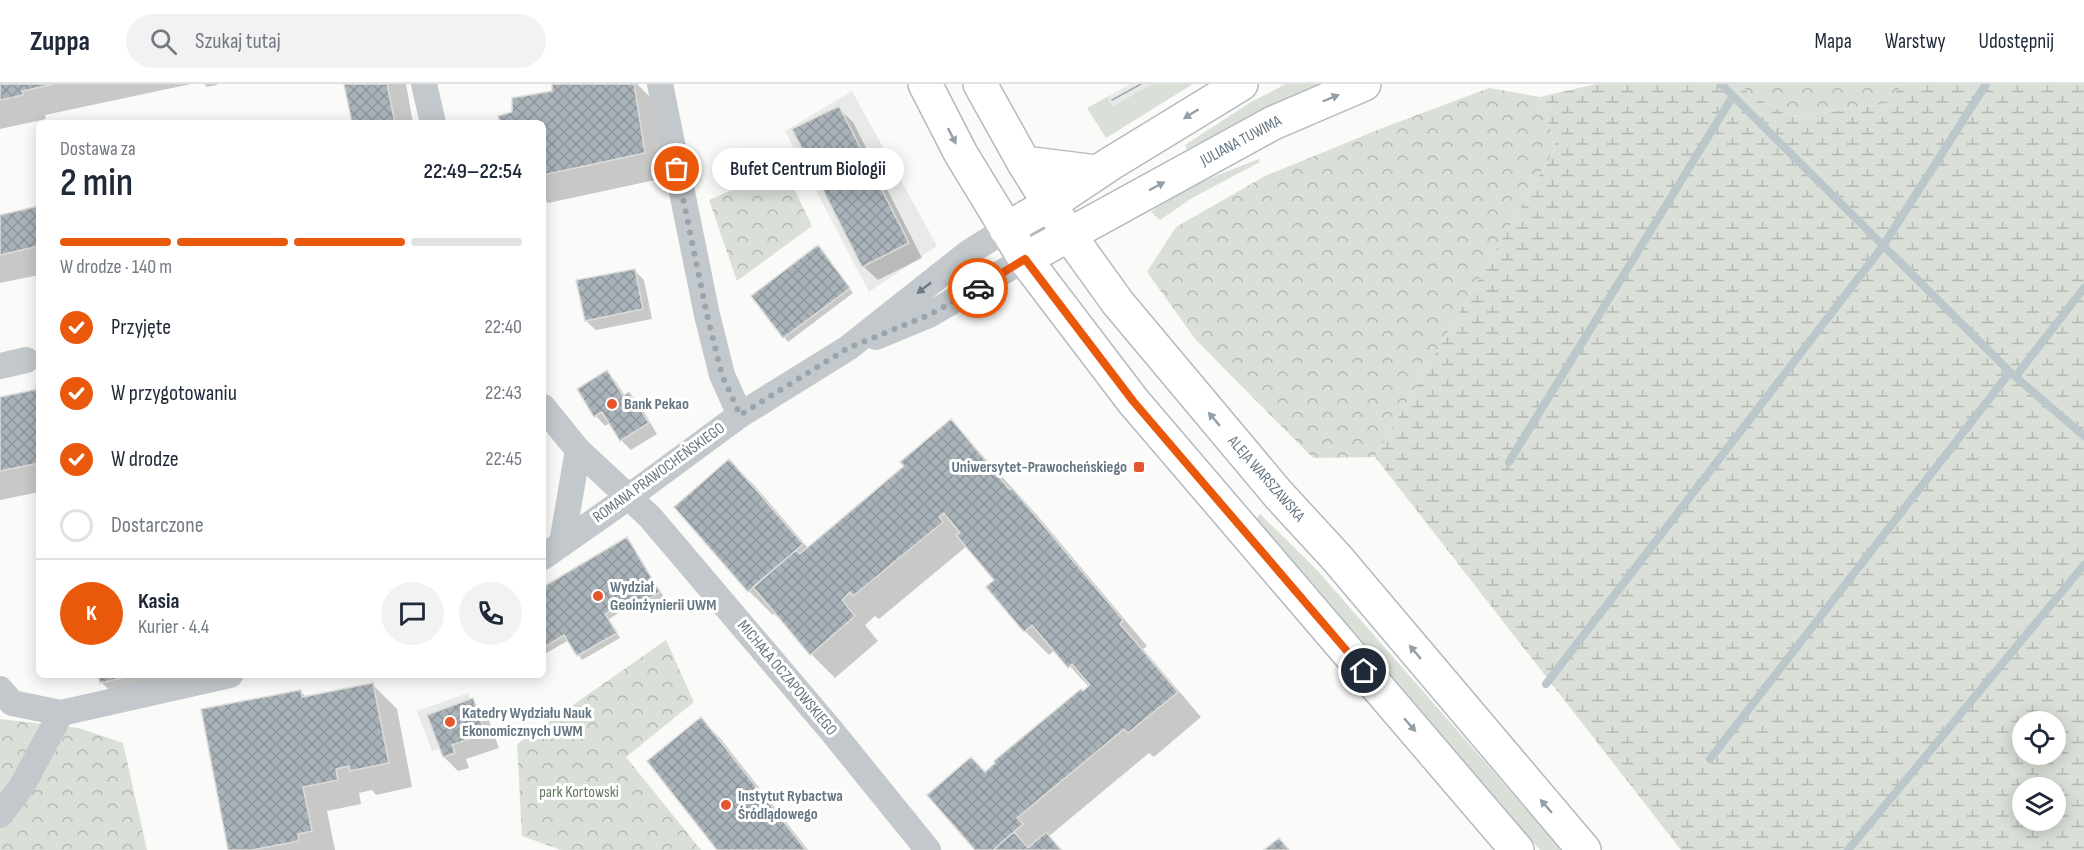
<!DOCTYPE html>
<html lang="pl">
<meta charset="utf-8">
<style>
body{margin:0;font-family:"Sofia Sans Condensed",sans-serif;background:#f2f2f3;color:#1f2937;height:100vh;display:flex;flex-direction:column;font-size:22px;white-space:nowrap}
*{box-sizing:border-box;margin:0}
p{font-size:20px;color:#747a83}
.icon{flex:none;width:33px;height:33px;fill:none;stroke:currentColor;stroke-width:2;stroke-linecap:round;stroke-linejoin:round}
.map{position:relative;flex:1;overflow:hidden}
.details{position:absolute;left:36px;top:36px;width:510px;height:558px;display:flex;flex-direction:column;background:#fff;border-radius:9px;box-shadow:0 3px 15px #0003}
.details>*{flex:none}
.tools{position:absolute;left:2012px;top:627px;display:grid;gap:12px}
.tools a{display:grid;place-items:center;width:54px;height:54px;border-radius:50%;background:#fff;box-shadow:0 3px 15px #0003;font-size:30px}
.pin{position:absolute;display:grid;place-items:center;width:51px;height:51px;color:#fff;margin:-26px;border:3px solid #fff;border-radius:50%;box-shadow:0 2px 6px #0007}
.courier{position:absolute;display:grid;place-items:center;width:60px;height:60px;margin:-30px;border:4px solid #ea580c;border-radius:50%;background:#fff;color:#222;box-shadow:0 2px 8px #0007}
.bubble{position:absolute;height:42px;border-radius:21px;background:#fff;box-shadow:0 3px 15px #0003;font-size:20px;font-weight:600;line-height:42px;text-align:center}
.summary em{font-style:normal;font-weight:600}
.summary div{display:flex;flex-direction:column-reverse}
.summary{display:flex;align-items:center;justify-content:space-between;height:102px;padding:0 24px}
h1{font-size:39px;font-weight:600;line-height:45px}
.bar{display:grid;grid-template-columns:repeat(4,1fr);gap:9px 6px;align-content:center;height:72px;padding:0 24px}
.bar i{height:8px;border-radius:4px;background:#e0e1e3}
.bar .current{background:#ea580c}
.bar p{grid-column:span 4}
.line{display:flex;align-items:center;gap:15px;padding:0 24px;border-top:2px solid #e0e1e3}
.line div{flex:1}
.round{display:grid;place-items:center;flex:none;width:63px;height:63px;border-radius:32px;background:#f2f2f3}
ol{padding:0 24px;list-style:none}
li{display:flex;align-items:center;gap:18px;height:66px}
li p{margin-inline-start:auto}
li .icon{padding:6px;border-radius:50%;background:#ea580c;color:#fff;stroke-width:4}
li:last-child{color:#747a83}
li i{width:33px;height:33px;border:3px solid #e0e1e3;border-radius:50%}
header{display:flex;align-items:center;gap:36px;box-sizing:border-box;height:84px;padding:0 30px;background:#fff;border-bottom:2px solid #e0e1e3}
header strong{font-size:28px}
nav{display:flex;gap:33px;margin-inline-start:auto;font-size:21px}
.search{width:420px;height:54px;background:#f2f2f3;display:flex;align-items:center;gap:15px;box-sizing:border-box;padding:0 21px;border-radius:33px;color:#747a83;font-size:22px}
.map>svg:first-child{display:block}
</style>
<header>
<strong>Zuppa</strong>
<div class="search"><svg class="icon" aria-label="search" viewBox="0 0 24 24"><circle cx="10" cy="10" r="6"/><path d="M15 15l6 6"/></svg>Szukaj tutaj</div>
<nav><a>Mapa</a><a>Warstwy</a><a>Udostępnij</a></nav>
</header>
<div class="map">
<svg width="2084" height="766" viewBox="0 0 2084 766">
<defs>
<pattern id="forest-crowns" width="20" height="18" patternUnits="userSpaceOnUse" patternTransform="scale(1.5)"><rect width="20" height="18" fill="#dadfd7"/><path d="M2 6a3 3 0 1 1 6 0M12 15a3 3 0 1 1 6 0" fill="none" stroke="#b4b9b4"/></pattern>
<pattern id="wetland-marsh" width="20" height="14" patternUnits="userSpaceOnUse" patternTransform="scale(1.5)"><rect width="20" height="14" fill="#dadfd7"/><path d="M1 5h8M5 5V1M11 12h8M15 12V8" fill="none" stroke="#b4b9b4"/></pattern>
<pattern id="building-cross-hatch" width="8" height="8" patternUnits="userSpaceOnUse" patternTransform="scale(1.5)"><rect width="8" height="8" fill="#aab3b9"/><path d="M0 0l8 8M0 8l8-8" fill="none" stroke="#8e969c"/></pattern>
</defs>
<rect width="100%" height="100%" fill="#fafaf8"/>
<path fill="#e8e9e9" d="M 1130,0 L 1152,0 L 1113,22 L 1107,13 Z
M 852,7 L 937,162 L 869,208 L 785,47 Z
M 468,609 L 482,649 L 432,667 L 417,627 Z"/>
<path fill="#dadfd7" d="M 1152,0 L 1193,0 L 1106,54 L 1087,24 L 1107,13 L 1113,22 Z
M 1286,0 L 1321,0 L 1187,65 L 1185,61 L 1251,18 Z
M 1259,75 L 1260,78 L 1192,114 L 1160,136 L 1151,128 C 1184,102 1221,90 1259,75 Z
M 1260,430 L 1316,485 L 1562,766 L 1540,766 L 1256,436 Z"/>
<path fill="url(#forest-crowns)" d="M 1740,0 L 1903,0 L 1885,20 L 1792,33 L 1749,10 Z
M 1489,4 L 1540,13 L 1556,63 L 1375,373 L 1313,374 L 1196,256 L 1147,188 L 1176,143 L 1265,92 L 1385,43 Z
M 784,84 L 812,142 L 737,197 L 709,116 Z
M 666,556 L 694,618 L 626,673 L 701,766 L 561,766 L 522,752 L 517,660 Z
M 0,635 L 79,644 L 123,659 L 147,766 L 0,766 Z"/>
<path fill="url(#wetland-marsh)" fill-rule="evenodd" d="M 1596,0 L 1740,0 L 1749,10 L 1792,33 L 1885,20 L 1903,0 L 2084,0 L 2084,766 L 1681,766 L 1375,373 L 1556,63 L 1540,13 ZM 2022,638 L 2055,638 L 2055,670 L 2022,670 ZM 2022,704 L 2055,704 L 2055,736 L 2022,736 Z"/>
<path fill="#0003" d="M 0,0 L 191,0 L 45,31 L 46,35 L 0,45 Z
M 204,0 L 217,0 L 217,1 L 207,3 Z
M 346,0 L 406,0 L 413,39 L 354,39 Z
M 553,0 L 637,0 L 657,20 L 669,93 L 548,119 L 543,114 L 543,39 L 502,39 L 514,29 L 554,8 Z
M 838,24 L 853,38 L 922,174 L 878,196 L 863,182 Z
M 39,123 L 39,191 L 0,199 L 0,132 Z
M 822,168 L 853,209 L 788,258 L 784,253 Z
M 634,186 L 644,196 L 652,235 L 596,246 L 586,237 Z
M 606,288 L 616,298 L 625,312 L 629,310 L 639,320 L 657,350 L 631,366 L 621,356 L 610,339 L 605,342 L 596,332 Z
M 39,307 L 39,408 L 0,416 L 0,315 Z
M 951,337 L 1036,430 L 1147,562 L 1143,565 L 1201,633 L 1154,673 L 1149,669 L 1048,753 L 1062,766 L 977,766 L 986,689 L 1089,603 L 1055,566 L 1049,571 L 1025,547 L 996,496 L 967,462 L 879,535 L 875,532 L 865,541 L 878,557 L 835,594 L 811,570 L 776,528 L 773,531 L 749,507 L 729,377 L 754,401 L 809,465 L 906,382 Z
M 627,455 L 664,513 L 639,527 L 633,520 L 609,535 L 620,554 L 582,576 L 569,556 L 543,571 L 543,504 Z
M 99,591 L 174,591 L 120,616 L 101,598 Z
M 373,601 L 397,625 L 412,703 L 376,711 L 372,706 L 359,709 L 361,720 L 327,727 L 335,766 L 230,766 L 300,607 L 307,614 Z
M 472,616 L 487,631 L 499,664 L 466,675 L 469,684 L 458,687 L 444,673 Z
M 701,636 L 720,654 L 808,766 L 719,766 Z"/>
<g fill="none" stroke-linecap="round" stroke-linejoin="round">
<path stroke="#bbc7cb" stroke-width="8" d="M 1721,0 L 2010,288 L 2084,352
M 2016,292 L 2084,204
M 1509,378 L 1733,12
M 1546,600 L 1883,162 L 1986,0
M 1710,675 L 2010,288
M 1848,766 L 2084,481"/>
</g>
<path fill="url(#building-cross-hatch)" stroke="#dcdcda" stroke-width="1.5" d="M 0,0 L 54,0 L 22,7 L 23,11 L 0,16 Z
M 344,0 L 387,0 L 395,39 L 352,39 Z
M 552,0 L 634,0 L 645,69 L 543,91 L 543,39 L 500,39 L 498,32 L 512,28 L 512,14 L 552,7 Z
M 839,22 L 909,159 L 862,183 L 792,45 Z
M 39,122 L 39,162 L 0,171 L 0,131 Z
M 818,161 L 850,204 L 783,254 L 751,212 Z
M 635,185 L 643,225 L 585,237 L 576,196 Z
M 607,286 L 623,312 L 629,308 L 649,339 L 620,357 L 602,328 L 594,333 L 577,305 Z
M 39,305 L 39,379 L 0,387 L 0,313 Z
M 951,335 L 1010,406 L 1012,404 L 1123,536 L 1120,540 L 1178,608 L 1128,649 L 1124,645 L 1017,734 L 1023,740 L 993,766 L 975,766 L 927,711 L 971,673 L 985,688 L 995,679 L 994,677 L 1081,605 L 1083,607 L 1090,601 L 1072,580 L 1068,584 L 1032,541 L 1024,548 L 986,503 L 994,496 L 956,451 L 960,449 L 944,429 L 939,433 L 943,438 L 853,512 L 850,508 L 842,516 L 855,532 L 810,571 L 753,503 L 796,466 L 800,470 L 904,382 L 900,378 Z
M 729,375 L 803,460 L 748,508 L 674,423 Z
M 627,453 L 660,508 L 634,524 L 629,516 L 605,530 L 617,549 L 577,572 L 564,551 L 543,564 L 543,503 Z
M 98,591 L 134,591 L 100,599 Z
M 373,599 L 389,679 L 350,687 L 349,682 L 336,685 L 338,696 L 303,703 L 312,747 L 298,750 L 299,757 L 252,766 L 228,766 L 201,625 L 301,606 L 302,613 Z
M 473,614 L 485,649 L 452,661 L 455,669 L 443,673 L 427,631 Z
M 701,633 L 806,766 L 717,766 L 647,677 Z
M 1014,748 L 1028,764 L 1046,748 L 1061,766 L 993,766 Z
M 1279,754 L 1289,766 L 1264,766 Z"/>
<g fill="none" stroke-linecap="round" stroke-linejoin="round">
<g stroke="#b3babf" stroke-width="36">
<path id="secondary" d="M 925,0 L 961,70 L 1025,175 L 1133,317 L 1517,766
M 980,0 L 1024,79 L 1069,151 L 1118,219 L 1278,410 L 1336,473 L 1584,766
M 1024,79 L 1097,88
M 1006,145 L 1050,120 L 1110,80 L 1241,0
M 1025,175 L 1273,39 L 1364,0"/>
</g>
<path stroke="#c3c8cc" stroke-width="26" d="M 424,0 L 433,39
M 660,0 L 707,231 L 722,291 L 740,331
M 876,253 L 929,231 L 1025,175
M 0,282 L 26,276
M 543,323 L 578,366 L 650,433 L 830,645 L 928,766
M 562,459 L 578,366
M 543,473 L 630,412 L 740,331 L 848,264 L 968,169 L 1006,145
M 0,605 L 12,619 L 61,629 L 230,591
M 0,731 L 22,702 L 61,629"/>
<use href="#secondary" stroke="#fff" stroke-width="33"/>
<path stroke="#a2aab0" stroke-width="1.5" d="M 1112,16 L 1141,0"/>
</g>
<defs><path id="oneway-solid" d="M-6-.8H1V-3.2L6.5 0L1 3.2V.8H-6Z" transform="scale(1.5)"/></defs>
<g fill="#939fa8">
<use href="#oneway-solid" transform="translate(1331 14) rotate(-23)"/>
<use href="#oneway-solid" transform="translate(1191 30) rotate(148)"/>
<use href="#oneway-solid" transform="translate(952 52) rotate(63)"/>
<use href="#oneway-solid" transform="translate(1157 102) rotate(-28)"/>
<use href="#oneway-solid" transform="translate(1214 335) rotate(-130)"/>
<use href="#oneway-solid" transform="translate(1415 568) rotate(-130)"/>
<use href="#oneway-solid" transform="translate(1410 641) rotate(49)"/>
<use href="#oneway-solid" transform="translate(1546 722) rotate(-131)"/>
</g>
<use fill="#6a7a87" href="#oneway-solid" transform="translate(924 204) rotate(142)"/>
<g fill="none" stroke-linecap="round" stroke-linejoin="round">
<path stroke="#99a4ac" stroke-width="6" stroke-dasharray="0 10.8" d="M 677,85 L 707,231 L 722,291 L 740,331 L 848,264 L 929,231 L 978,204"/>
<path stroke="#ea580c" stroke-width="8" d="M 978,204 L 1025,175 L 1133,317 L 1364,587"/>
</g>
<g fill="#e4572e" stroke="#fff" stroke-width="2">
<circle cx="612" cy="320" r="6"/>
<rect x="1133" y="377" width="12" height="12" rx="3"/>
<circle cx="598" cy="512" r="6"/>
<circle cx="450" cy="638" r="6"/>
<circle cx="726" cy="721" r="6"/>
</g>
<g text-anchor="middle" dominant-baseline="central" stroke-width="6" stroke-linejoin="round" paint-order="stroke">
<g font-size="16" fill="#657683" stroke="#fff">
<text transform="translate(1241 57) rotate(-28)">JULIANA TUWIMA</text>
<text transform="translate(659 389) rotate(-36)">ROMANA PRAWOCHEŃSKIEGO</text>
<text transform="translate(1266 395) rotate(49)">ALEJA WARSZAWSKA</text>
<text transform="translate(787 594) rotate(50)">MICHAŁA OCZAPOWSKIEGO</text>
</g>
<g font-size="16" font-weight="bold" fill="#657683" stroke="#fff" text-anchor="start">
<text x="624" y="320">Bank Pekao</text>
<text x="1127" y="383" text-anchor="end">Uniwersytet-Prawocheńskiego</text>
<text x="610" y="503">Wydział<tspan x="610" dy="18">Geoinżynierii UWM</tspan></text>
<text x="462" y="629">Katedry Wydziału Nauk<tspan x="462" dy="18">Ekonomicznych UWM</tspan></text>
<text x="738" y="712">Instytut Rybactwa<tspan x="738" dy="18">Śródlądowego</tspan></text>
</g>
<g font-size="16" fill="#687a64" stroke="#fff">
<text x="579" y="708">park Kortowski</text>
</g>
</g>
</svg>
<div class="tools">
<a><svg class="icon" aria-label="locate" viewBox="0 0 24 24"><circle cx="12" cy="12" r="6"/><path d="M12 2v4M12 18v4M2 12h4M18 12h4"/></svg></a>
<a><svg class="icon" aria-label="layers" viewBox="0 0 24 24"><path d="M12 4l9 5-9 5-9-5zM3 14l9 5 9-5"/></svg></a>
</div>
<div class="pin" style="left:677px;top:85px;background:#ea580c"><svg class="icon" aria-label="bag" viewBox="0 0 24 24"><path d="M5 8h14l-1 12H6zM9 8a3 3 0 0 1 6 0"/></svg></div>
<div class="pin" style="left:1364px;top:587px;background:#1f2937"><svg class="icon" aria-label="home" viewBox="0 0 24 24"><path d="M3 11l9-7 9 7M6 9v11h12V9"/></svg></div>
<div class="courier" style="left:978px;top:204px"><svg class="icon" aria-label="car" viewBox="0 0 24 24"><path d="M5 17H2v-5l4-1 3-4h7l3 4 3 1v5h-3M9 17h6M6 11h13"/><circle cx="7" cy="17" r="2"/><circle cx="17" cy="17" r="2"/></svg></div>
<div class="bubble" style="left:712px;top:64px;width:192px">Bufet Centrum Biologii</div>
<section class="details">
<div class="summary"><div><h1>2 min</h1><p>Dostawa za</p></div><em>22:49–22:54</em></div>
<div class="bar"><i class="current"></i><i class="current"></i><i class="current"></i><i></i><p>W drodze · 140 m</p></div>
<ol>
<li><svg class="icon" aria-label="check" viewBox="0 0 24 24"><path d="M5 12l5 5 9-10"/></svg>Przyjęte<p>22:40</p></li>
<li><svg class="icon" aria-label="check" viewBox="0 0 24 24"><path d="M5 12l5 5 9-10"/></svg>W przygotowaniu<p>22:43</p></li>
<li><svg class="icon" aria-label="check" viewBox="0 0 24 24"><path d="M5 12l5 5 9-10"/></svg>W drodze<p>22:45</p></li>
<li><i></i>Dostarczone</li>
</ol>
<div class="line" style="height:108px"><b class="round" style="background:#ea580c;color:#fff">K</b><div><b>Kasia</b><p>Kurier · 4.4</p></div><a class="round"><svg class="icon" aria-label="chat" viewBox="0 0 24 24"><path d="M4 5h16v11H9l-5 4z"/></svg></a><a class="round"><svg class="icon" aria-label="phone" viewBox="0 0 24 24"><path d="M5 4h4l2 5-3 2q2 4 5 5l2-3 5 2v4C11 20 4 13 5 4z"/></svg></a></div>
</section>
</div>
